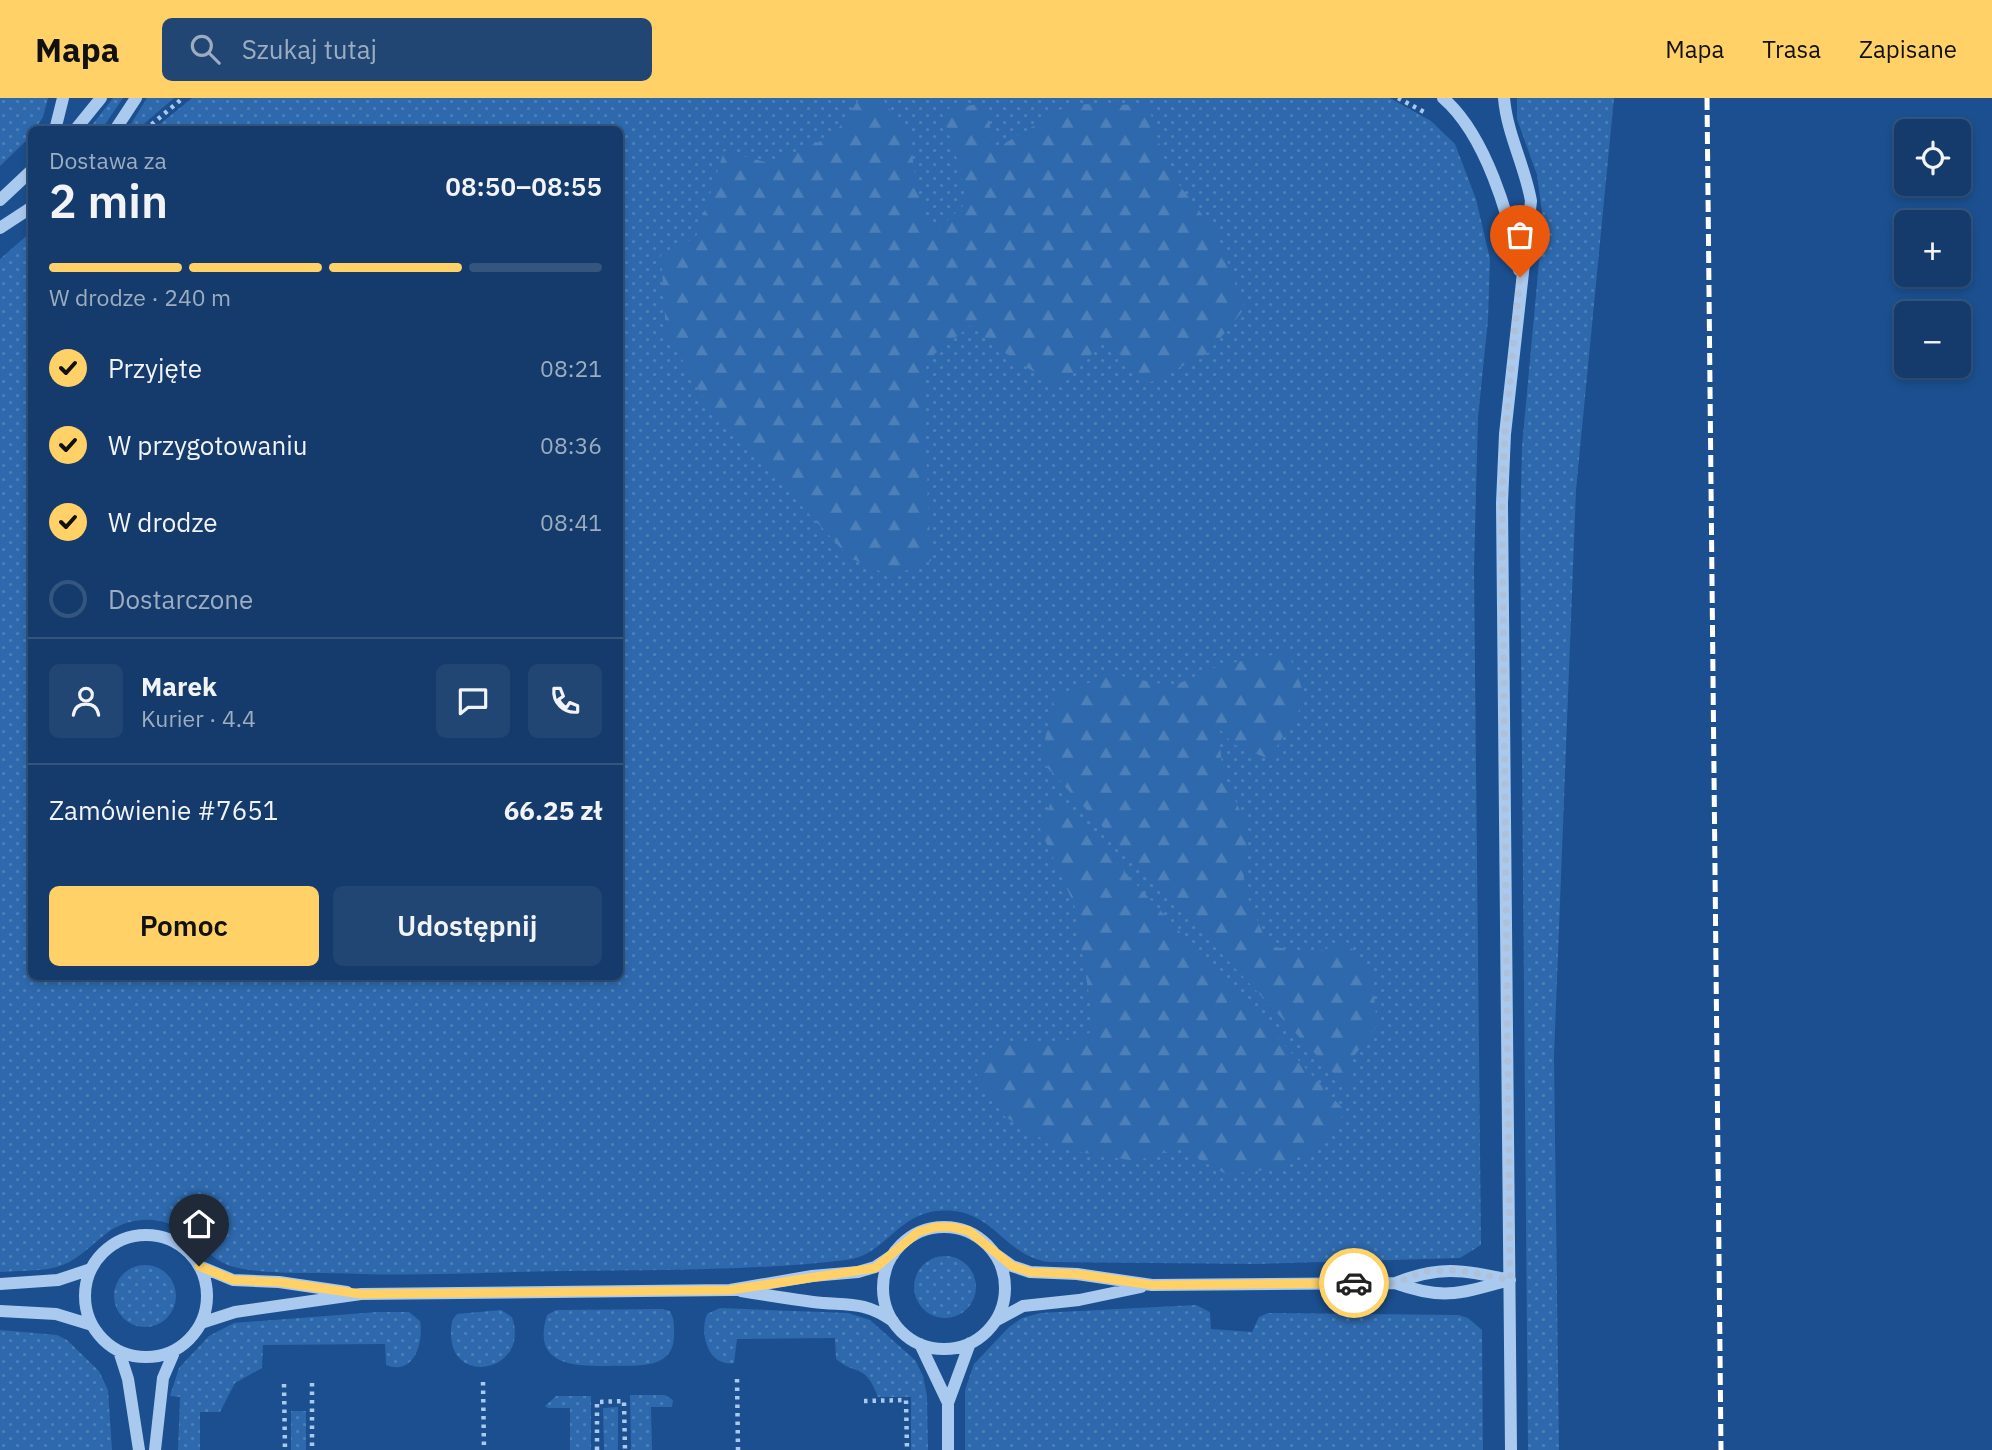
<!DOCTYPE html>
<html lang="pl">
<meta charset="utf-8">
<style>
body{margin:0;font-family:"IBM Plex Sans",sans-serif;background:#214673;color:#f1f3f6;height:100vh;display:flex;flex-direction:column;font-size:26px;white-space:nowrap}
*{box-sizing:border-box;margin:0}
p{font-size:23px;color:#9dadc1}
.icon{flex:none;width:38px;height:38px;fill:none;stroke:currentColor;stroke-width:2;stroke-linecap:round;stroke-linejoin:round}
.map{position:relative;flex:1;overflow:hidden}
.details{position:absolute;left:28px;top:28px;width:595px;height:854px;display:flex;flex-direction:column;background:#143b6b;border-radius:10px;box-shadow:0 4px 10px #0003,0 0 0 2px #33557e}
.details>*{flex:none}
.tools{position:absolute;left:1894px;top:21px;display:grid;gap:14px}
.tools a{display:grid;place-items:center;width:77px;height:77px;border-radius:10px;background:#143b6b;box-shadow:0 4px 10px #0003,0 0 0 2px #33557e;font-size:35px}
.pin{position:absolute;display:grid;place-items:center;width:60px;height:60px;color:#fff;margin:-72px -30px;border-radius:50% 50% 50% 0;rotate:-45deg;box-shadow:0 0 7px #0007}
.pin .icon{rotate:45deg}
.courier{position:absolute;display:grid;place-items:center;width:70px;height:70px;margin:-35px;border:5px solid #ffd166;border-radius:50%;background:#fff;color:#222;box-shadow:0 2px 9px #0007}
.summary em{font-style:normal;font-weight:600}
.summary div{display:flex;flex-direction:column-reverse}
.summary{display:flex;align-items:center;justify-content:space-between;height:119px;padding:0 21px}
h1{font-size:46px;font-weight:600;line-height:52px}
.bar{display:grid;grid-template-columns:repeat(4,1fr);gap:10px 7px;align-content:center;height:84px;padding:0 21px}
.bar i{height:9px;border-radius:5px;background:#33557e}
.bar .selected{background:#ffd166}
.bar p{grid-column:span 4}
.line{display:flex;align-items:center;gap:18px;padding:0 21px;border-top:2px solid #33557e}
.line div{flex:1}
.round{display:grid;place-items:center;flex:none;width:74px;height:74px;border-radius:10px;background:#214673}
ol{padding:0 21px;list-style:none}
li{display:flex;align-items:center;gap:21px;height:77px}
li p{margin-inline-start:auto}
li .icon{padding:7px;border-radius:50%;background:#ffd166;color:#111;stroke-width:4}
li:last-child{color:#9dadc1}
li i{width:38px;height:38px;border:4px solid #33557e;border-radius:50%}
.primary-button{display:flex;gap:14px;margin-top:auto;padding:14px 21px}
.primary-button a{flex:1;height:80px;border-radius:10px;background:#ffd166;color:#111;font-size:28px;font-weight:600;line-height:80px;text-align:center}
.primary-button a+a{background:#214673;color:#f1f3f6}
header{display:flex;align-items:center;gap:42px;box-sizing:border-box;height:98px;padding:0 35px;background:#ffd166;color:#111}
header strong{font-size:33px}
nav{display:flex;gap:38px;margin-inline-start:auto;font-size:24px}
.search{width:490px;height:63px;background:#214673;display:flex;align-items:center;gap:18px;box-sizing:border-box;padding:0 24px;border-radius:10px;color:#9dadc1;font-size:26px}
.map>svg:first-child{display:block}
</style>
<header>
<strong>Mapa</strong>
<div class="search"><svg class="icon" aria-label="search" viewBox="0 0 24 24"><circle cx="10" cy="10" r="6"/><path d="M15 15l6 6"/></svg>Szukaj tutaj</div>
<nav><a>Mapa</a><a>Trasa</a><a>Zapisane</a></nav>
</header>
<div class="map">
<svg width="1992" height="1352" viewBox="0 0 1992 1352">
<defs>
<pattern id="grass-dots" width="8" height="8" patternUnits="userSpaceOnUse" patternTransform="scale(1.75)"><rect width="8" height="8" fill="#2e69ad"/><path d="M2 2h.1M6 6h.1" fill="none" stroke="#4d80b9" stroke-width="1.8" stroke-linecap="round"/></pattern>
<pattern id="forest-firs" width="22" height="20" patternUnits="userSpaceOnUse" patternTransform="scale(1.75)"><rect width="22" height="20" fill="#2e69ad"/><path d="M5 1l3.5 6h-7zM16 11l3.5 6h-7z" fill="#4d80b9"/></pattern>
</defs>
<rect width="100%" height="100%" fill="#1b4f8f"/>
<path fill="url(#grass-dots)" d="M 0,0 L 48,0 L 43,19 L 35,31 L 32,32 L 30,39 L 0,68 Z
M 113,0 L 123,0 L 102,31 L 89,31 Z
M 147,0 L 174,0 L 138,31 L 128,31 Z
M 192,0 L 1390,0 L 1431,23 L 1455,46 L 1476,101 L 1490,161 L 1488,222 L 1478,319 L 1474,472 L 1481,1147 L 1460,1160 L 1257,1166 L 1049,1164 C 1005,1157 996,1118 954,1113 C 898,1107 890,1157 846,1162 C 752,1173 656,1172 562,1173 C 495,1174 428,1178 361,1176 C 322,1174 271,1178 234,1169 C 199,1160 189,1118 142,1122 C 107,1125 98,1147 71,1163 C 51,1175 23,1172 0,1174 L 0,161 L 31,134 L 32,878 L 620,878 L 620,32 L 154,31 Z
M 1517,0 L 1614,0 L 1576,392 L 1554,959 L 1559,1352 L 1528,1352 L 1520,433 L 1522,348 L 1543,121 L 1537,77 L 1517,21 Z
M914 1189a31 31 0 1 1 62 0a31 31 0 1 1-62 0Z
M114 1198a31 31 0 1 1 62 0a31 31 0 1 1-62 0Z
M 1196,1207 L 1210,1214 L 1211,1231 L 1252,1234 L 1259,1219 L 1268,1215 L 1458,1217 L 1468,1220 L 1482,1232 L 1483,1352 L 965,1352 L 965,1292 L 974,1266 L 1009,1229 L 1022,1220 L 1040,1215 Z
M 720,1210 L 848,1215 L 870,1222 L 915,1262 L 923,1278 L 927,1298 L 928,1352 L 911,1352 L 911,1299 L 878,1299 C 865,1264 855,1278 836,1261 L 835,1240 L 737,1241 L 734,1265 C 708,1269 699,1235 707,1216 Z
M 662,1211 L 670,1213 C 675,1222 674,1230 674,1239 C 673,1273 633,1267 609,1268 C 574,1268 531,1268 547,1217 L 556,1212 Z
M 501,1212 L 512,1219 C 531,1274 451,1289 451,1236 C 451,1228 451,1222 457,1216 Z
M 377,1214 L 409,1214 L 420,1223 C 424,1245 414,1278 386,1267 L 385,1246 L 263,1247 L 262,1270 L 235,1285 L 220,1314 L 200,1314 L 200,1352 L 178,1352 L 180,1299 L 170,1298 L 179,1270 L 209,1238 L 234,1225 Z
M 0,1232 L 57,1237 L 67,1242 L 99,1273 L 108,1292 L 112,1352 L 0,1352 Z
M 630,1297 L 665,1297 L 673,1302 L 672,1309 L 651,1309 L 652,1352 L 631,1352 Z
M 556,1298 L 591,1298 L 591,1352 L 570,1352 L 570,1310 L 548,1310 L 545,1308 Z
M 618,1309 L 618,1352 L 604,1352 L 603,1310 Z
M 291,1313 L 306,1313 L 306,1352 L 291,1352 Z"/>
<path fill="url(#forest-firs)" d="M 860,0 L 882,0 L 910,40 L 917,93 L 933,136 L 966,105 L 959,67 L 941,12 L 986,5 L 994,52 L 1070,6 L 1148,7 L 1167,71 L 1217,136 L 1245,210 L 1208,255 L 1147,286 L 1106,241 L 1060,289 L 1016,263 L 970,228 L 922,266 L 931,463 L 891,478 L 850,460 L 707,306 L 666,233 L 661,157 L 696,139 L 724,53 L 769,65 L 833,38 Z
M 1288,554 L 1306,601 L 1269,661 L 1233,646 L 1218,629 L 1223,676 L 1248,730 L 1243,788 L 1268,848 L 1313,855 L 1347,844 L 1372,877 L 1377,928 L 1351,962 L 1349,992 L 1041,663 L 1053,600 L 1110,576 L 1173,588 L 1221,567 Z
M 1054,697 L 1345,1013 L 1325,1045 L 1277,1071 L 1226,1076 L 1180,1050 L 1136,1063 L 1059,1051 L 1004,1018 L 974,972 L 1002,944 L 1055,946 L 1095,933 L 1074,806 L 1040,731 Z"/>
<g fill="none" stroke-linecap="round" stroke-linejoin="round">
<path stroke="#a9c9ee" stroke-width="4.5" stroke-dasharray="3.5 5" stroke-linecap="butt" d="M 1398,0 L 1424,14
M 145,32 L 183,0
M 737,1281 L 738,1352
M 483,1284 L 484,1352
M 312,1285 L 312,1352
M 284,1286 L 285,1352
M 864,1303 L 906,1302 L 907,1352
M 597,1352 L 597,1304 L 624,1303 L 625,1352"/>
<path stroke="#a9c9ee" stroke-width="12" d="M 1443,0 C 1485,36 1510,118 1519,172
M 1504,0 C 1507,36 1525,68 1531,103 L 1505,336 L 1502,405 L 1511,1352
M 55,32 L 63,0
M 75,32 L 101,0
M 115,32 L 136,0
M 0,102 L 32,72
M 0,130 L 32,109
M883 1190a61 61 0 1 1 122 0a61 61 0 1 1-122 0Z
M85 1198a61 61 0 1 1 122 0a61 61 0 1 1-122 0Z
M 995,1156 L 1012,1168 L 1030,1174 L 1077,1176 L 1152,1187 L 1395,1185 C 1441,1167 1462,1172 1510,1182
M 199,1168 L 233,1182 L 279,1184 L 347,1194
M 1395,1185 C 1442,1202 1459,1196 1506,1183
M 0,1186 L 58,1182 L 91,1171
M 741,1193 C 765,1197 789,1201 813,1204 C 846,1208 863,1202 893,1223
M 0,1213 L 56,1216 L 92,1227
M 997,1222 L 1023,1208 L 1079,1202 L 1141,1189
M 201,1225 L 235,1214 L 361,1196 L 730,1192 L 812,1178 L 858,1174 L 875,1169 L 893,1157
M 920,1246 L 948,1305
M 119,1253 L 128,1281 L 139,1352
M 155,1352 L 163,1280 L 175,1252
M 948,1352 L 948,1305 L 970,1245"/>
<path stroke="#fff" stroke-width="5" stroke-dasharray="12 5" stroke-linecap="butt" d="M 1707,0 L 1721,1352"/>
</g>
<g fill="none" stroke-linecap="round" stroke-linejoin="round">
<path stroke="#afc1d8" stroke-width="7" stroke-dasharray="0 12.6" d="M 1354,1185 L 1395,1185 L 1425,1173 L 1458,1172 L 1510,1182 L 1502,405 L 1505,336 L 1520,179"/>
<path stroke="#ffd166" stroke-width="9" d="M 199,1168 L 233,1182 L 279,1184 L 361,1196 L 730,1192 L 875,1170 L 918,1134 L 935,1129 L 952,1129 L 969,1133 L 1012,1168 L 1030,1174 L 1077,1176 L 1152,1187 L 1354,1185"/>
</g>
</svg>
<div class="tools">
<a><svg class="icon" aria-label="locate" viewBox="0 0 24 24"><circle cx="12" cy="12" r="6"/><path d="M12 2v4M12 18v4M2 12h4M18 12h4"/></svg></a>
<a>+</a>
<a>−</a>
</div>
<div class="pin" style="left:1520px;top:179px;background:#ea580c"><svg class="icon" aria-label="bag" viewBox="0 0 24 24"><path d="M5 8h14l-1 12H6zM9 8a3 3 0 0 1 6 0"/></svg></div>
<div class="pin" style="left:199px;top:1168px;background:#1f2937"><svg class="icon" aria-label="home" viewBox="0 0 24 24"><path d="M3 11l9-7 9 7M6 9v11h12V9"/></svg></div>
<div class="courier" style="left:1354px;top:1185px"><svg class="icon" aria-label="car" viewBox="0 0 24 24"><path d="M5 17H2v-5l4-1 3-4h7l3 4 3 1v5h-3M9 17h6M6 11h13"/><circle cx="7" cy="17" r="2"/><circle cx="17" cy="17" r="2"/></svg></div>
<section class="details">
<div class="summary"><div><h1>2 min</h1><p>Dostawa za</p></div><em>08:50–08:55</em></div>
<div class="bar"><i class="selected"></i><i class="selected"></i><i class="selected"></i><i></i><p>W drodze · 240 m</p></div>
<ol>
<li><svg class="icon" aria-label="check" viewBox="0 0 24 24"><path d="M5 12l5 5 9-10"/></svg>Przyjęte<p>08:21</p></li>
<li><svg class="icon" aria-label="check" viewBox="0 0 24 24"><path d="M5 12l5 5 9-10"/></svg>W przygotowaniu<p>08:36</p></li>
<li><svg class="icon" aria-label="check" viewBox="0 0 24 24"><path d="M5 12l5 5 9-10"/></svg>W drodze<p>08:41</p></li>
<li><i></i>Dostarczone</li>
</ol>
<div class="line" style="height:126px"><a class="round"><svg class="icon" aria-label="person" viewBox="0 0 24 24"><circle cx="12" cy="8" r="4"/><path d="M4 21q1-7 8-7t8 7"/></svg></a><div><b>Marek</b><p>Kurier · 4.4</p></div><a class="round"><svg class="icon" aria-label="chat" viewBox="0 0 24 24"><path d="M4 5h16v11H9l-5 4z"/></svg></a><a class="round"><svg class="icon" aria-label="phone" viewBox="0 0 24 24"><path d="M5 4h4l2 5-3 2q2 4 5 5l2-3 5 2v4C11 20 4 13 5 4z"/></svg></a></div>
<div class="line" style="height:91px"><div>Zamówienie #7651</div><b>66.25 zł</b></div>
<div class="primary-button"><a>Pomoc</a><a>Udostępnij</a></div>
</section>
</div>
